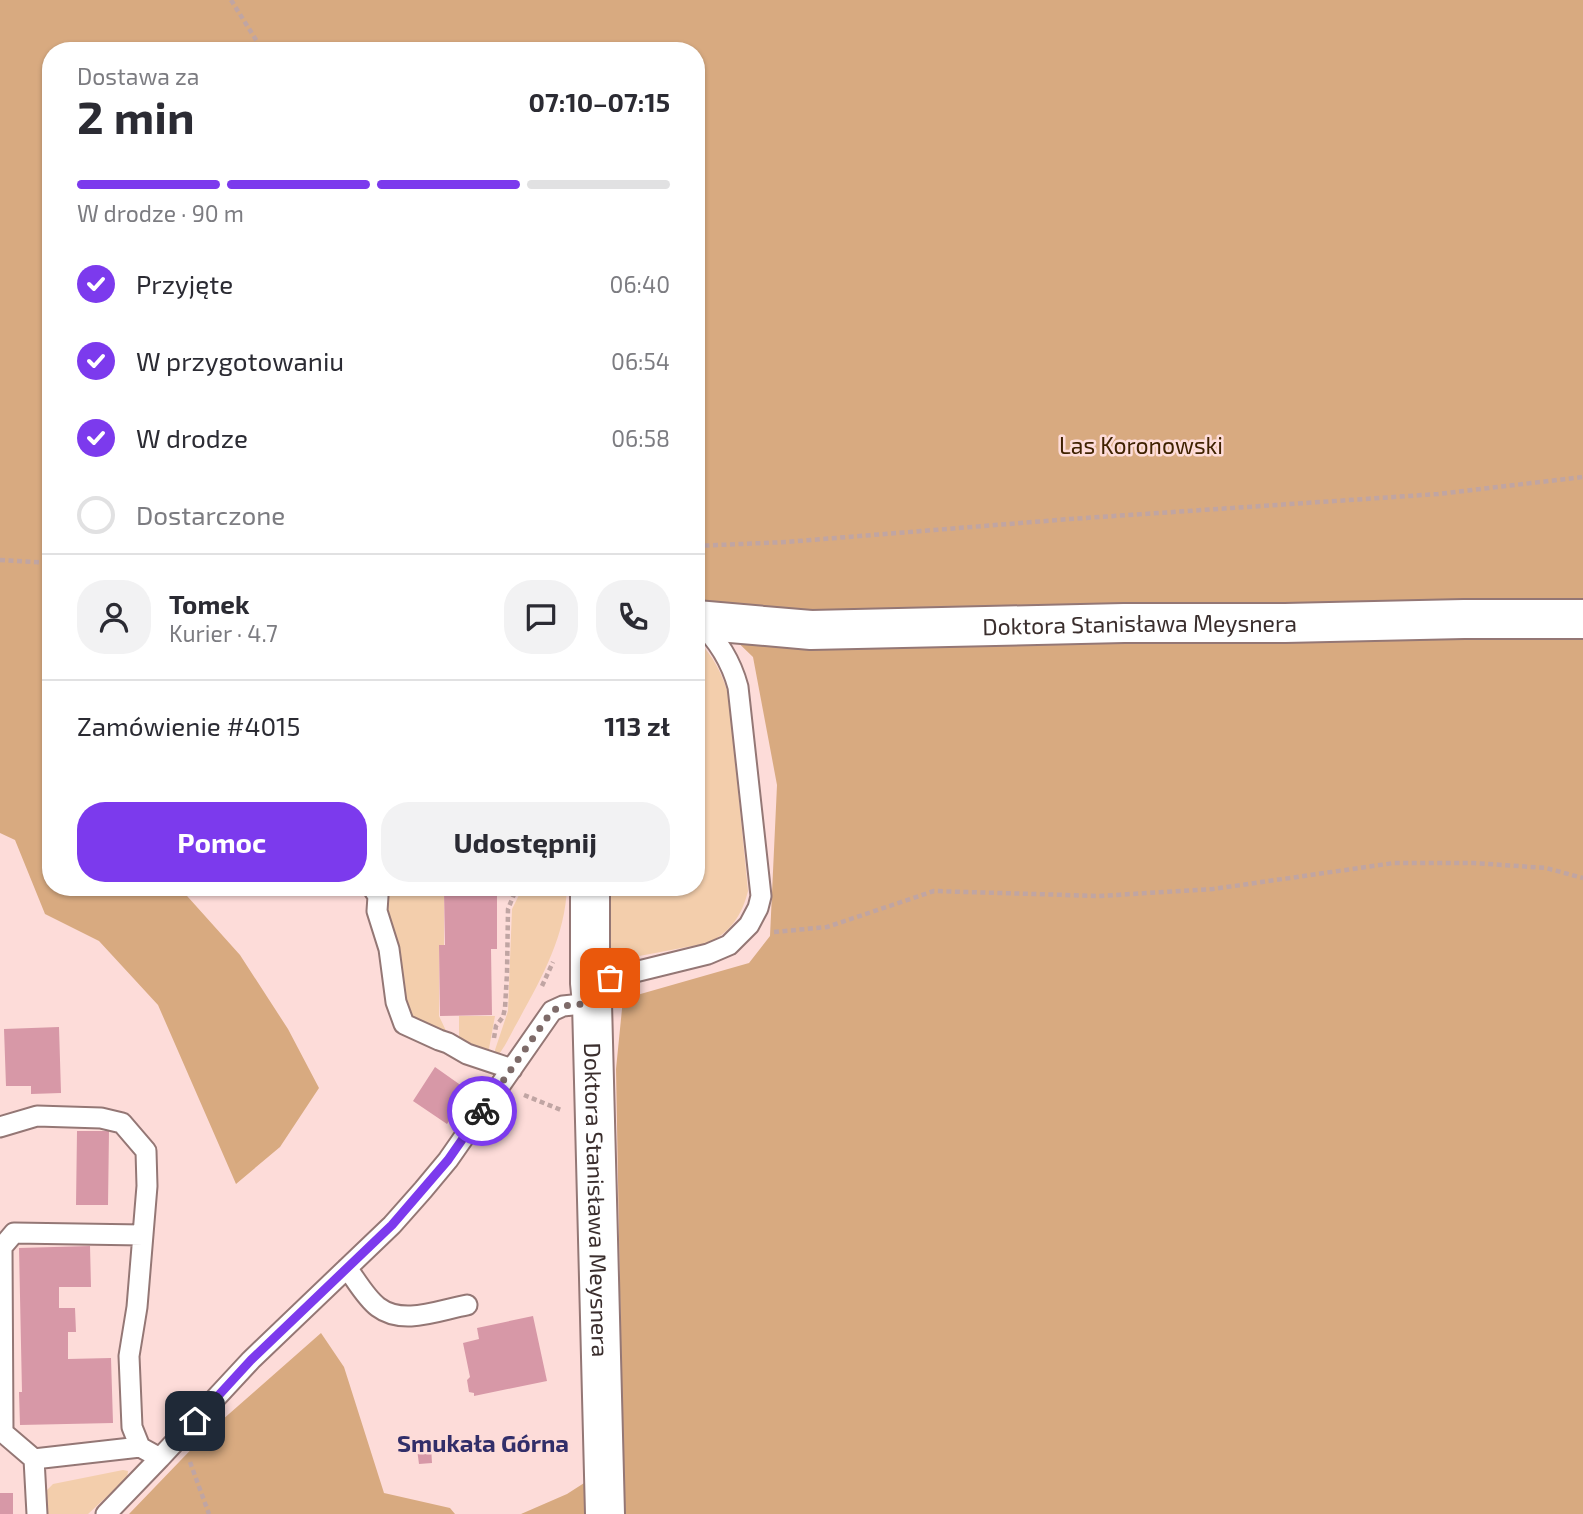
<!DOCTYPE html>
<html lang="pl">
<meta charset="utf-8">
<style>
body{margin:0;font-family:"Exo 2",sans-serif;background:#f2f2f3;color:#2b2b33;height:100vh;display:flex;flex-direction:column;font-size:26px;white-space:nowrap}
*{box-sizing:border-box;margin:0}
p{font-size:23px;color:#7c7c81}
.icon{flex:none;width:38px;height:38px;fill:none;stroke:currentColor;stroke-width:2;stroke-linecap:round;stroke-linejoin:round}
.map{position:relative;flex:1;overflow:hidden}
.sheet{position:absolute;left:42px;top:42px;width:663px;height:854px;display:flex;flex-direction:column;background:#fff;border-radius:28px;box-shadow:0 2px 5px #0004}
.sheet>*{flex:none}
.pin{position:absolute;display:grid;place-items:center;width:60px;height:60px;color:#fff;margin:-30px;border-radius:14px;box-shadow:0 4px 10px #0006}
.courier{position:absolute;display:grid;place-items:center;width:70px;height:70px;margin:-35px;border:5px solid #7c3aed;border-radius:50%;background:#fff;color:#222;box-shadow:0 2px 9px #0007}
.head em{font-style:normal;font-weight:700}
.head div{display:flex;flex-direction:column-reverse}
.head{display:flex;align-items:center;justify-content:space-between;height:119px;padding:0 35px}
h1{font-size:46px;font-weight:700;line-height:52px}
.bar{display:grid;grid-template-columns:repeat(4,1fr);gap:10px 7px;align-content:center;height:84px;padding:0 35px}
.bar i{height:9px;border-radius:5px;background:#e1e1e2}
.bar .on{background:#7c3aed}
.bar p{grid-column:span 4}
.line{display:flex;align-items:center;gap:18px;padding:0 35px;border-top:2px solid #e1e1e2}
.line div{flex:1}
.round{display:grid;place-items:center;flex:none;width:74px;height:74px;border-radius:28px;background:#f2f2f3}
ol{padding:0 35px;list-style:none}
li{display:flex;align-items:center;gap:21px;height:77px}
li p{margin-inline-start:auto}
li .icon{padding:7px;border-radius:50%;background:#7c3aed;color:#fff;stroke-width:4}
li:last-child{color:#7c7c81}
li i{width:38px;height:38px;border:4px solid #e1e1e2;border-radius:50%}
.button{display:flex;gap:14px;margin-top:auto;padding:14px 35px}
.button a{flex:1;height:80px;border-radius:28px;background:#7c3aed;color:#fff;font-size:28px;font-weight:700;line-height:80px;text-align:center}
.button a+a{background:#f2f2f3;color:#2b2b33}
.map>svg:first-child{display:block}
</style>
<div class="map">
<svg width="1583" height="1514" viewBox="0 0 1583 1514">
<rect width="100%" height="100%" fill="#fddcd9"/>
<path fill="#f3ceac" d="M 697,640 C 713,655 723,675 729,697 L 748,891 C 742,915 731,932 708,943 L 634,957 C 621,957 613,953 605,942 L 602,887 L 696,887 Z
M 385,887 L 449,887 L 449,891 L 444,892 L 444,945 L 439,945 L 439,1016 L 448,1035 L 406,1016 L 396,941 L 387,910 Z
M 520,887 L 567,887 C 565,938 541,979 517,1023 C 511,1033 506,1046 498,1055 L 495,1054 L 495,1050 L 508,1011 L 512,909 L 519,895 Z
M 459,1016 L 495,1016 L 488,1054 L 461,1042 L 459,1036 Z
M 123,1470 L 128,1471 L 127,1478 L 88,1514 L 47,1514 L 46,1491 L 53,1484 Z"/>
<path fill="#d8aa80" d="M 0,0 L 1583,0 L 1583,1514 L 521,1514 L 567,1494 L 623,1458 L 616,1069 L 623,999 L 749,963 L 770,936 L 777,785 L 753,657 L 697,603 L 696,51 L 51,51 L 51,887 L 179,887 L 240,955 L 288,1029 L 319,1088 L 280,1147 L 236,1184 L 158,1005 L 99,941 L 45,914 L 15,840 L 0,833 Z
M 321,1333 L 344,1367 L 384,1493 L 450,1508 L 455,1514 L 129,1514 L 205,1435 Z"/>
<path fill="#d798a7" d="M 450,887 L 502,887 L 502,896 L 497,896 L 497,949 L 491,949 L 492,1015 L 440,1016 L 439,945 L 445,945 L 444,892 L 450,892 Z
M 59,1027 L 61,1093 L 31,1094 L 31,1086 L 6,1086 L 4,1029 Z
M 435,1067 L 469,1091 L 447,1124 L 413,1101 Z
M 77,1131 L 109,1131 L 108,1205 L 76,1205 Z
M 90,1246 L 91,1287 L 59,1287 L 59,1308 L 75,1308 L 76,1332 L 68,1332 L 68,1359 L 111,1358 L 113,1423 L 20,1425 L 19,1392 L 22,1392 L 19,1248 Z
M 533,1316 L 547,1381 L 474,1396 L 474,1393 L 469,1392 L 467,1380 L 470,1377 L 463,1343 L 479,1339 L 477,1328 Z
M 431,1447 L 432,1463 L 419,1464 L 417,1449 Z
M 0,1493 L 13,1493 L 13,1514 L 0,1514 Z"/>
<g fill="none" stroke-linecap="round" stroke-linejoin="round">
<g stroke="#947775" stroke-width="23">
<path id="service" d="M 372,887 L 378,896 L 377,911 L 389,949 L 396,1002 L 404,1024 L 439,1040 L 448,1043 L 467,1054 L 512,1069
M 590,983 L 708,954 L 729,945 L 749,925 L 758,908 L 761,896 L 738,687 C 731,661 718,640 698,621
M 0,1127 L 37,1116 L 101,1118 L 122,1123 L 146,1151 L 147,1186 L 137,1307 L 129,1356 L 132,1427 L 140,1447
M 347,1268 C 356,1280 366,1298 378,1307 C 403,1326 439,1310 467,1305
M 0,1430 L 34,1459
M 3,1432 L 2,1247 L 14,1233 L 143,1235
M 37,1514 L 34,1459 L 140,1447 L 160,1458 L 251,1360 L 392,1225 L 423,1190 L 448,1160 L 552,1011 L 563,1006 L 592,1003
M 106,1514 L 160,1458"/>
</g>
<g stroke="#947775" stroke-width="42">
<g id="minor">
<path id="s1" d="M 696,620 L 811,630 L 1124,623 L 1285,623 L 1464,619 L 1583,619"/>
<path id="s2" d="M 590,887 L 590,983 L 592,1003 L 605,1514"/>
</g>
</g>
<path stroke="#c0a5a3" stroke-width="4.5" stroke-dasharray="5 3.5" stroke-linecap="butt" d="M 231,0 L 263,51
M 696,546 L 786,542 L 1070,519 L 1438,494 L 1583,477
M 0,560 L 51,563
M 774,932 L 827,927 L 934,891 L 1099,896 L 1213,889 L 1394,863 L 1474,863 L 1546,868 L 1583,878
M 542,986 L 553,962
M 494,1038 L 496,1026 L 503,1017 L 505,1008 L 507,973 L 508,909 L 517,887
M 524,1095 L 561,1110
M 190,1462 L 209,1514"/>
<use href="#service" stroke="#fff" stroke-width="19"/>
<use href="#minor" stroke="#fff" stroke-width="38"/>
</g>
<g fill="none" stroke-linecap="round" stroke-linejoin="round">
<path stroke="#7e6b69" stroke-width="7" stroke-dasharray="0 12.6" d="M 482,1111 L 552,1011 L 563,1006 L 592,1003 L 590,983 L 610,978"/>
<path stroke="#7c3aed" stroke-width="9" d="M 195,1421 L 251,1360 L 392,1225 L 448,1160 L 482,1111"/>
</g>
<g text-anchor="middle" dominant-baseline="central" stroke-width="5" stroke-linejoin="round" paint-order="stroke">
<g font-size="23" fill="#3f2200" stroke="#fddcd9">
<text x="1141" y="445">Las Koronowski</text>
</g>
<g font-size="23" fill="#3a2e2d" stroke="#fddcd9">
<text stroke="none"><textPath href="#s1" startOffset="444">Doktora Stanisława Meysnera</textPath></text>
<text stroke="none"><textPath href="#s2" startOffset="313">Doktora Stanisława Meysnera</textPath></text>
</g>
<g font-size="24" font-weight="bold" fill="#322e69" stroke="#fddcd9">
<text x="483" y="1442">Smukała Górna</text>
</g>
</g>
</svg>
<div class="pin" style="left:610px;top:978px;background:#ea580c"><svg class="icon" aria-label="bag" viewBox="0 0 24 24"><path d="M5 8h14l-1 12H6zM9 8a3 3 0 0 1 6 0"/></svg></div>
<div class="pin" style="left:195px;top:1421px;background:#1f2937"><svg class="icon" aria-label="home" viewBox="0 0 24 24"><path d="M3 11l9-7 9 7M6 9v11h12V9"/></svg></div>
<div class="courier" style="left:482px;top:1111px"><svg class="icon" aria-label="bike" viewBox="0 0 24 24"><circle cx="6" cy="16" r="4"/><circle cx="18" cy="16" r="4"/><path d="M6 16l4-8h5l3 8M10 8l3 8H6M13 5h3"/></svg></div>
<section class="sheet">
<div class="head"><div><h1>2 min</h1><p>Dostawa za</p></div><em>07:10–07:15</em></div>
<div class="bar"><i class="on"></i><i class="on"></i><i class="on"></i><i></i><p>W drodze · 90 m</p></div>
<ol>
<li><svg class="icon" aria-label="check" viewBox="0 0 24 24"><path d="M5 12l5 5 9-10"/></svg>Przyjęte<p>06:40</p></li>
<li><svg class="icon" aria-label="check" viewBox="0 0 24 24"><path d="M5 12l5 5 9-10"/></svg>W przygotowaniu<p>06:54</p></li>
<li><svg class="icon" aria-label="check" viewBox="0 0 24 24"><path d="M5 12l5 5 9-10"/></svg>W drodze<p>06:58</p></li>
<li><i></i>Dostarczone</li>
</ol>
<div class="line" style="height:126px"><a class="round"><svg class="icon" aria-label="person" viewBox="0 0 24 24"><circle cx="12" cy="8" r="4"/><path d="M4 21q1-7 8-7t8 7"/></svg></a><div><b>Tomek</b><p>Kurier · 4.7</p></div><a class="round"><svg class="icon" aria-label="chat" viewBox="0 0 24 24"><path d="M4 5h16v11H9l-5 4z"/></svg></a><a class="round"><svg class="icon" aria-label="phone" viewBox="0 0 24 24"><path d="M5 4h4l2 5-3 2q2 4 5 5l2-3 5 2v4C11 20 4 13 5 4z"/></svg></a></div>
<div class="line" style="height:91px"><div>Zamówienie #4015</div><b>113 zł</b></div>
<div class="button"><a>Pomoc</a><a>Udostępnij</a></div>
</section>
</div>
